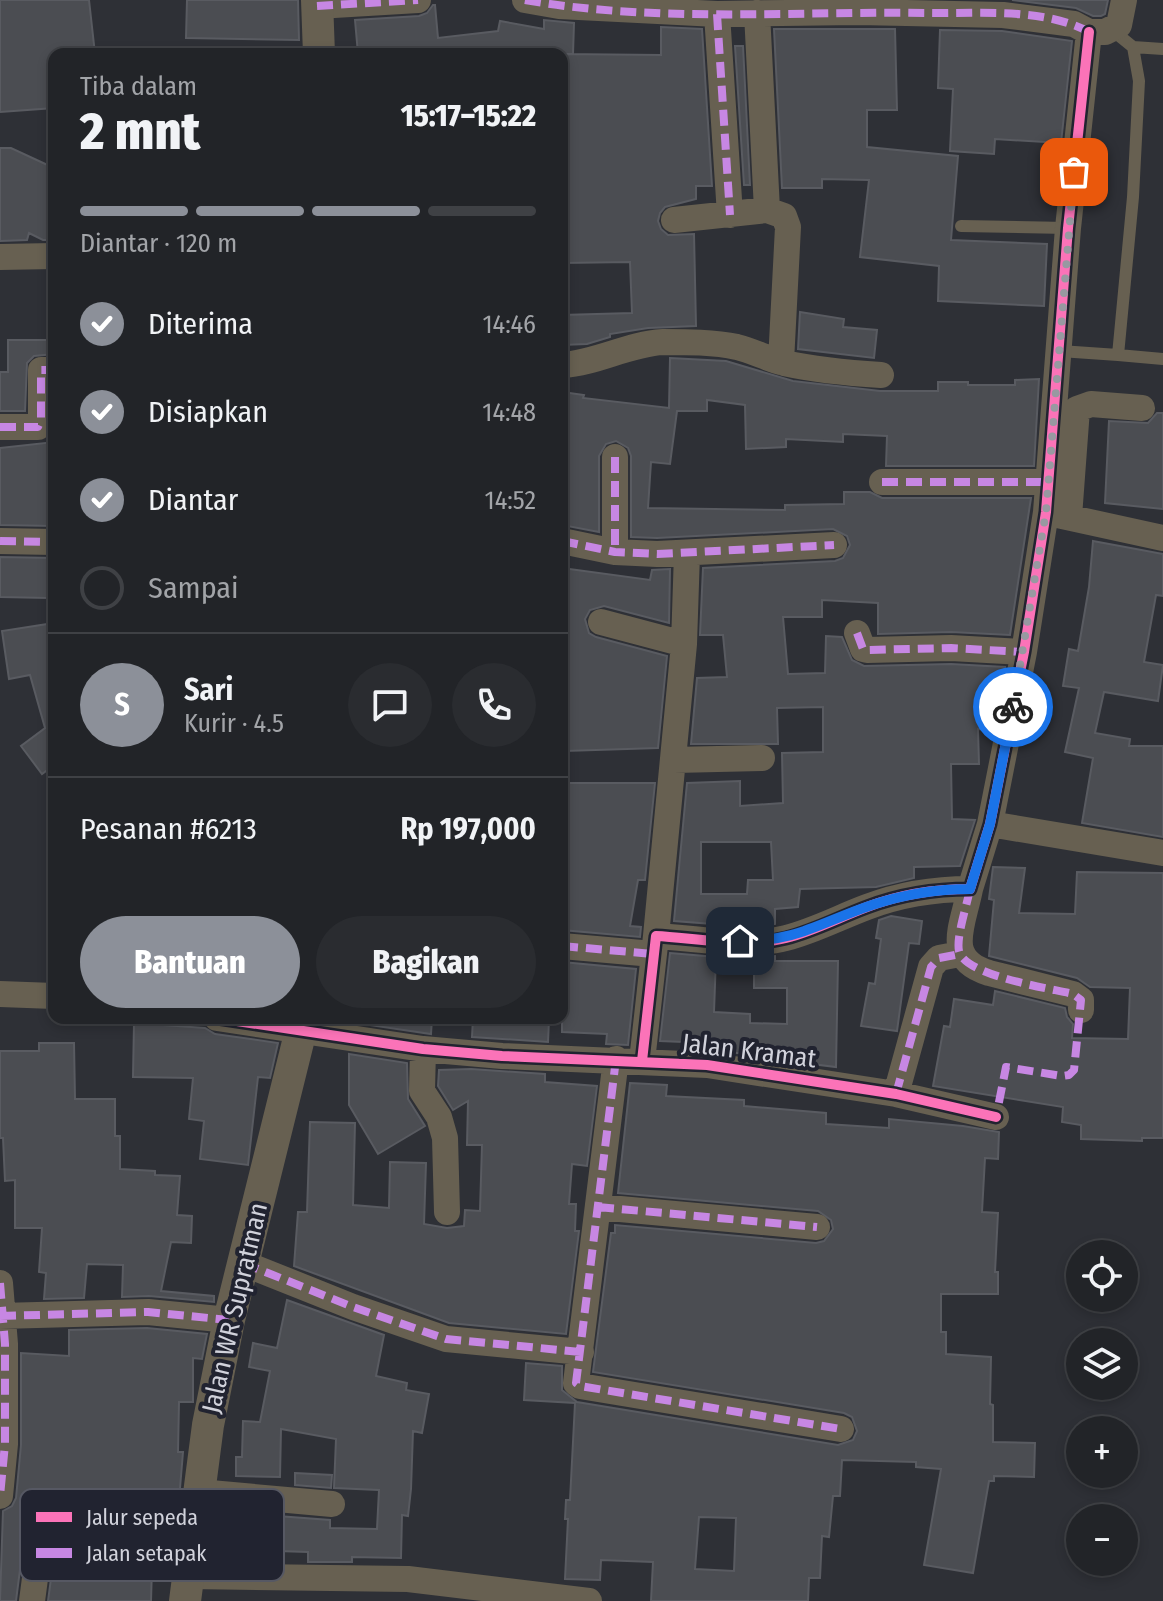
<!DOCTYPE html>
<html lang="id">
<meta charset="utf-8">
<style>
body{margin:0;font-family:"Fira Sans Condensed",sans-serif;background:#2a2c30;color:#f1f3f6;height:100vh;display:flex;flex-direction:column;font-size:30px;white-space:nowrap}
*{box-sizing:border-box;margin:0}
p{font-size:26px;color:#a2a4a8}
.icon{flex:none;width:44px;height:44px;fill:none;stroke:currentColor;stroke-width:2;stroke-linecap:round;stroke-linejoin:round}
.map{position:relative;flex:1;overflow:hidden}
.panel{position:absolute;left:48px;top:48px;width:520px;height:976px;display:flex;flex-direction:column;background:#222428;border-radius:16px;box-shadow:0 4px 12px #0003,0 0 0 2px #3f4145}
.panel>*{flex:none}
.tools{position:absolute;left:1066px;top:1240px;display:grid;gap:16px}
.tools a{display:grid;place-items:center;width:72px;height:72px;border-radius:50%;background:#222428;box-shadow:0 4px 12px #0003,0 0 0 2px #3f4145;font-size:40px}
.pin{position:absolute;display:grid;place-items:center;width:68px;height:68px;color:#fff;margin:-34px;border-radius:16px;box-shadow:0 4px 12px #0006}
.courier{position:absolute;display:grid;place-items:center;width:80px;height:80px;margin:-40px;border:6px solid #1a73e8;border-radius:50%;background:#fff;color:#222;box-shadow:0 2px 10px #0007}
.headline em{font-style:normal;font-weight:800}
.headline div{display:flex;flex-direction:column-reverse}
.headline{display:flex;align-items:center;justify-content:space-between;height:136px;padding:0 32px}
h1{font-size:52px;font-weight:800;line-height:60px}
.bar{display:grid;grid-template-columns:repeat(4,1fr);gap:12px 8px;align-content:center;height:96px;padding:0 32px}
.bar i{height:10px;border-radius:6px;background:#3f4145}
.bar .selected{background:#8c9099}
.bar p{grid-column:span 4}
.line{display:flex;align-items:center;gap:20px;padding:0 32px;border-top:2px solid #3f4145}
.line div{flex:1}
.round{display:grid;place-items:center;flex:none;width:84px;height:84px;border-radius:42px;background:#2a2c30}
ol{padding:0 32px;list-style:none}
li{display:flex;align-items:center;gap:24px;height:88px}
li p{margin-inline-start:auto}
li .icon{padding:8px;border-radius:50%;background:#8c9099;color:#fff;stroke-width:4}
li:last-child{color:#a2a4a8}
li i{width:44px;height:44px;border:4px solid #3f4145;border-radius:50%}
.cta{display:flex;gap:16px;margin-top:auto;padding:16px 32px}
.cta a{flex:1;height:92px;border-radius:48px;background:#8c9099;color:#fff;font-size:32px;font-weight:800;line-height:92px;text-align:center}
.cta a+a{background:#2a2c30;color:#f1f3f6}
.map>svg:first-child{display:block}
</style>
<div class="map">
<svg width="1163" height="1601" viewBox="0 0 1163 1601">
<rect width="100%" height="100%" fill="#2e3036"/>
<path fill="#4b4d52" stroke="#595b61" stroke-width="2" fill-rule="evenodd" d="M 0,0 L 89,0 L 95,54 L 54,54 L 54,108 L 0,112 Z
M 187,0 L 298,0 L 299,40 L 186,38 Z
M 1012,0 L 1108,0 L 1105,14 L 1101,16 L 1093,16 L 1076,8 Z
M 433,5 L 435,5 L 438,38 L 498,31 L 500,21 L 544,29 L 544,20 L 574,23 L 573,54 L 358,54 L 355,20 L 419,16 L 427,13 Z
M 661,27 L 702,29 L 712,186 L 696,186 L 696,199 L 665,207 L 660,213 L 658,221 L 661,229 L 668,235 L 694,234 L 696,326 L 648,328 L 610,334 L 610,337 L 587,344 L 562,345 L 562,315 L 632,313 L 630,262 L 562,263 L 567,155 L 562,154 L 562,54 L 661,55 Z
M 774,29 L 895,29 L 897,110 L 867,110 L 867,147 L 958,156 L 951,240 L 1047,244 L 1044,306 L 938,301 L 939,266 L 860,257 L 869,180 L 822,179 L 822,188 L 782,188 Z
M 940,30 L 1002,31 L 1072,41 L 1061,143 L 995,139 L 994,154 L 950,151 L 953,89 L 938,88 Z
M 735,46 L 743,46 L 750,185 L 744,185 Z
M 0,148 L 11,148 L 54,168 L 54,240 L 43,240 L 29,233 L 27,240 L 0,241 Z
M 800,312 L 844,319 L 843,327 L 877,330 L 874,358 L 798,349 Z
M 8,340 L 54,340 L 54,354 L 34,356 L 27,363 L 25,411 L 0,411 L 0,372 L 8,372 Z
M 670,358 L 726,361 L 793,381 L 880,391 L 938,391 L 938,382 L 968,382 L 968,385 L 1015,385 L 1015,380 L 1039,379 L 1034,466 L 886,466 L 887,436 L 843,434 L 843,442 L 786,439 L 786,447 L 746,449 L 745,405 L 707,400 L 707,411 L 677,411 L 670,464 L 651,462 L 648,508 L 785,510 L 785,505 L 844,504 L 844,492 L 870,492 L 882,498 L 1031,498 L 1010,635 L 951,632 L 878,634 L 878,603 L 822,600 L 822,617 L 783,617 L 788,674 L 825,673 L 826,636 L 842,637 L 852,660 L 864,666 L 951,664 L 1005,667 L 992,731 L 978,729 L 979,764 L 951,764 L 952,819 L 975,820 L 960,866 L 914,867 L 914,878 L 876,887 L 800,889 L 798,907 L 775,909 L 775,924 L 769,925 L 739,926 L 674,921 L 687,783 L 740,781 L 740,806 L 783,803 L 782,753 L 823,752 L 823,707 L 777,708 L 778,744 L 691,744 L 697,678 L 727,677 L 723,635 L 700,635 L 703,568 L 835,561 L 843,558 L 850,545 L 847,536 L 833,529 L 657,538 L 631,537 L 631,456 L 628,448 L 616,441 L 606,444 L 599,456 L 599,532 L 562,525 L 562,392 L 584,395 L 583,398 L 669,408 ZM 701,842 L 771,842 L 773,880 L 748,880 L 747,894 L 701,894 Z
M 1157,413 L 1163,413 L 1163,509 L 1105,503 L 1109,421 L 1148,423 Z
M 54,442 L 54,526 L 0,525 L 0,448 Z
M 1093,541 L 1163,554 L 1163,596 L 1156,595 L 1144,662 L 1163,665 L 1158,701 L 1104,692 L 1095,733 L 1130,739 L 1129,746 L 1163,746 L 1163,837 L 1082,823 L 1093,758 L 1065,752 L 1079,688 L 1063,686 L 1069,649 L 1078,651 L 1089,587 Z
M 0,557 L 54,558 L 54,576 L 48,576 L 48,598 L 0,597 Z
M 562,568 L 650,580 L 652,570 L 670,569 L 669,623 L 604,606 L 590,610 L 585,619 L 589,633 L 596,637 L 667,656 L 658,748 L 565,751 L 568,720 L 562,718 Z
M 54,623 L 54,765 L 42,774 L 21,746 L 45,728 L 30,675 L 9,679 L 2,631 Z
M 562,783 L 655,783 L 645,880 L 638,880 L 630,926 L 641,927 L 640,937 L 562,930 L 565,904 L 562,903 Z
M 993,867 L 1025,868 L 1019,913 L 1075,914 L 1077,872 L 1163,873 L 1163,1138 L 1142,1138 L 1142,1141 L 1081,1139 L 1081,1125 L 1062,1122 L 1063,1107 L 933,1086 L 944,1026 L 950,1027 L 954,999 L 993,1005 L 995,991 L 1065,1008 L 1067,1017 L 1073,1024 L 1072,1038 L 1128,1039 L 1130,988 L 1090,987 L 1077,978 L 989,956 L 994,900 L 989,899 Z
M 891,916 L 922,921 L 919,944 L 909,943 L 897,1031 L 861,1026 L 869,983 L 875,984 L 881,939 L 876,938 L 879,920 Z
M 670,953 L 716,957 L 714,1012 L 750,1014 L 750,1023 L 787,1024 L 787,988 L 754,988 L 754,958 L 775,956 L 775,961 L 838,961 L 836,1067 L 780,1060 L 780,1057 L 684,1048 L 684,1042 L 660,1041 Z
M 562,962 L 636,969 L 628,1045 L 606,1044 L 607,1034 L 562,1032 Z
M 399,1018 L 432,1018 L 431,1034 L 349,1022 L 349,1020 L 399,1022 Z
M 473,1018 L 549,1020 L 548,1042 L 472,1037 Z
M 134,1023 L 205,1028 L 215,1034 L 278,1043 L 270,1078 L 258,1077 L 248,1165 L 200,1159 L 204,1121 L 189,1119 L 193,1078 L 133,1077 Z
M 39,1043 L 74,1043 L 75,1099 L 115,1099 L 115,1136 L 120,1136 L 120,1169 L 155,1171 L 155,1175 L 180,1176 L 177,1215 L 192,1216 L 191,1243 L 171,1242 L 161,1291 L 214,1296 L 214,1302 L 149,1296 L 122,1297 L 123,1265 L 87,1264 L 84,1298 L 44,1299 L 46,1273 L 39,1272 L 42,1228 L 15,1228 L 15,1180 L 5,1181 L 3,1138 L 0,1138 L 0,1051 L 39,1051 Z
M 349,1054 L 407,1063 L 408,1099 L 425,1126 L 378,1154 L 349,1105 Z
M 471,1069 L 545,1074 L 545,1082 L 597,1086 L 587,1166 L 572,1164 L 569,1204 L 576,1204 L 575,1231 L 579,1231 L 566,1334 L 449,1323 L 294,1266 L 298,1212 L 307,1212 L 310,1122 L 355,1123 L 353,1205 L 389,1208 L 390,1162 L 426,1163 L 424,1224 L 447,1228 L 464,1226 L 465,1210 L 480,1211 L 482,1145 L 467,1145 L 468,1101 L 453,1110 L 438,1086 L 439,1070 Z
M 630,1083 L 667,1085 L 666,1096 L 744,1100 L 744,1106 L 826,1113 L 826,1124 L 889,1128 L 889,1119 L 963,1126 L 999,1132 L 998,1159 L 985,1158 L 982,1212 L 998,1213 L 995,1272 L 998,1272 L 998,1294 L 941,1294 L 941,1332 L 946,1332 L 946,1354 L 991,1357 L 990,1404 L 993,1405 L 993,1442 L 1035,1443 L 1034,1477 L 994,1476 L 994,1481 L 989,1481 L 973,1573 L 924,1565 L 941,1469 L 916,1467 L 916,1462 L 842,1460 L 840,1496 L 833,1496 L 829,1537 L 822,1536 L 820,1578 L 809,1578 L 808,1601 L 651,1601 L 653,1562 L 601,1560 L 600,1580 L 565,1579 L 568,1519 L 565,1519 L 566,1500 L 570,1500 L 575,1403 L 524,1400 L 526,1363 L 562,1366 L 562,1390 L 577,1402 L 838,1445 L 853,1440 L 857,1431 L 852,1417 L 844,1413 L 593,1372 L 611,1233 L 615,1233 L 615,1225 L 816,1243 L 824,1241 L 833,1229 L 831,1220 L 818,1211 L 618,1193 ZM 699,1517 L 736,1518 L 734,1571 L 695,1569 Z
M 287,1300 L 384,1335 L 376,1376 L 407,1383 L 406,1390 L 429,1394 L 422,1433 L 413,1431 L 411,1489 L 408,1516 L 402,1515 L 401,1558 L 352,1557 L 352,1562 L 308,1562 L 308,1552 L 246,1550 L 246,1561 L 218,1560 L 219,1550 L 224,1550 L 226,1512 L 330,1520 L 330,1528 L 377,1529 L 379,1490 L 334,1488 L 336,1439 L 281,1429 L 280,1477 L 236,1476 L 236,1457 L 242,1457 L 243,1421 L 260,1422 L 270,1371 L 249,1367 L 253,1343 L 277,1348 Z
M 147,1328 L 207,1334 L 202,1359 L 193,1358 L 193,1402 L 179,1402 L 178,1452 L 183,1452 L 178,1512 L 147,1511 L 146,1567 L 152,1567 L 151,1601 L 48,1601 L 59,1519 L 53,1506 L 44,1502 L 31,1508 L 27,1515 L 16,1601 L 0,1601 L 3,1511 L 12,1506 L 16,1498 L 21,1445 L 21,1353 L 69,1356 L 69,1330 Z
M 295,1473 L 332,1475 L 331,1488 L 295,1485 Z"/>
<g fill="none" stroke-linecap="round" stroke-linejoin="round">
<path stroke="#676051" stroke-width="12" d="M 1112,30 L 1133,47 L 1163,49
M 1133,47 L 1139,81 L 1133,197 L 1118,355 L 1163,359
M 961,226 L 1068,228
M 1060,351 L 1118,355"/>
<path stroke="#676051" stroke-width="26" d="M 525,0 L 559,6 L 717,14 L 858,12 L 1003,15 L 1074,24 L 1089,32 L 1105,32 L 1119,25 L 1124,0
M 317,6 L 418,0
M 757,13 L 767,210
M 717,14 L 730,215
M 674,220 L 767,210 L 784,216 L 788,227 L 781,362
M 0,257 L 54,256
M 562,365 C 597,363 628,344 663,342 C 687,342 714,342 737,347 C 753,351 768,359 784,363 C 816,370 848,373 881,375
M 0,427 L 38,427 L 41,420 L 41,370 L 54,370
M 615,457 L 615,552
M 882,482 L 1049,482
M 1053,514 L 1163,538
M 1069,517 L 1077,409 L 1091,404 L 1142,408
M 0,541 L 54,542
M 562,541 L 615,552 L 657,554 L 834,545
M 601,622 L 684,644 L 656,936
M 857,633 L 863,649 L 867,650 L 951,648 L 1024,652
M 684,644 L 687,553
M 674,760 L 762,758
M 990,824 L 1163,853
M 970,889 C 963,926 943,959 989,973 L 1073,994 L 1081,1000 L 1081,1010
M 562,946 L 653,954
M 0,994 L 54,996
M 217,1018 L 423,1049 L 502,1056 L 707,1065 L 896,1094 L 996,1117
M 423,1049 L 422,1091 L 439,1117 L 445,1138 L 447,1212
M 616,1059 L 576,1383 L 580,1386 L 841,1429
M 642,1061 L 656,936 C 695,938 748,948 786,938 C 814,931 840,917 867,907 C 901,894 934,889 970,889 L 990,824 L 1024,652 L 1046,512 L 1068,228 L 1089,32
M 896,1094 L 931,967 L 939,958 L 960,954
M 598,1207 L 817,1227
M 243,1263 L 353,1307 L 446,1339 L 581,1352
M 0,1283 L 5,1344 L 5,1444 L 0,1496
M 0,1316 L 148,1312 L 229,1320
M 199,1492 L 332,1504
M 188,1576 L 408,1579 L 589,1601
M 32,1601 L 43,1518"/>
<path stroke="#676051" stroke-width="32" d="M 317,0 L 319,54
M 185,1601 L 208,1425 L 229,1320 L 304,1018"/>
<path stroke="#c787e3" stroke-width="8" stroke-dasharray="16 8" stroke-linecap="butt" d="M 525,0 C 656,23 794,11 927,13 C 979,14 1042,7 1089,32
M 317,6 L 418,0
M 717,14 L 730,215
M 0,427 L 38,427 L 41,420 L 41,370 L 54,370
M 615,457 L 615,552
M 882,482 L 1049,482
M 0,541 L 54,542
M 562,541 L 615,552 L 657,554 L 834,545
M 857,633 L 863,649 L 867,650 L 951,648 L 1024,652
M 970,889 C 967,905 956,937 959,951 C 965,976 1049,988 1073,994 L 1081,1000 L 1074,1070 L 1069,1075 L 1062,1076 L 1006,1067 L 996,1117
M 562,946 L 653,954
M 616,1059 L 576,1383 L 580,1386 L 841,1429
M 896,1094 L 931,967 L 939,958 L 960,954
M 598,1207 L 817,1227
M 243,1263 L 353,1307 L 446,1339 L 581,1352
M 0,1283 L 5,1344 L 5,1444 L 0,1496
M 0,1316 L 148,1312 L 229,1320"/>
<g stroke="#212330" stroke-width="15">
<path id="cycleway" d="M 217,1018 L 423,1049 L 502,1056 L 707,1065 L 896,1094 L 996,1117
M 642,1061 L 656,936 C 695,938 748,948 786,938 C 814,931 840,917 867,907 C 901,894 934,889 970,889 L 990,824 L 1024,652 L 1046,512 L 1068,228 L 1089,32"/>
</g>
<use href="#cycleway" stroke="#fb73b8" stroke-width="10"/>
</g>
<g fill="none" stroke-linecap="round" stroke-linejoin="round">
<path stroke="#9899a1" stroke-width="8" stroke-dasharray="0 14.4" d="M 1013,707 L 1046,512 L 1074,172"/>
<path stroke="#1a73e8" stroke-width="10" d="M 740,941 C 797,942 821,922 872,905 C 905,894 936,889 970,889 L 990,824 L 1013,707"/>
</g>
<g text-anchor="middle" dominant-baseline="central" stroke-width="8" stroke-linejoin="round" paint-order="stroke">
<g font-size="26" fill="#d1d2db" stroke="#212330">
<text transform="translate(749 1051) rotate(7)">Jalan Kramat</text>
<text transform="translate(235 1308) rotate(-77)">Jalan WR Supratman</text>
</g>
</g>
<rect x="20" y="1489" width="264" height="92" rx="12" fill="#212330" stroke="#565863" stroke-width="2"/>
<rect x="36" y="1512" width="36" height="10" fill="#fb73b8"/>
<rect x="36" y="1548" width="36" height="10" fill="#c787e3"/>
<g font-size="22" fill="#d1d2db">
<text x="86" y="1525">Jalur sepeda</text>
<text x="86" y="1561">Jalan setapak</text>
</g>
</svg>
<div class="tools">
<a><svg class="icon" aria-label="locate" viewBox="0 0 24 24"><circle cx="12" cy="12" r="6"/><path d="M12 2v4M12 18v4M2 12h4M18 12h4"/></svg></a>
<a><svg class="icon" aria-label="layers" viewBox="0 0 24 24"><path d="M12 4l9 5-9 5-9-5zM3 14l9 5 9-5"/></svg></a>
<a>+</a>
<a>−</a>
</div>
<div class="pin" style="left:1074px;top:172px;background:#ea580c"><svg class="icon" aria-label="bag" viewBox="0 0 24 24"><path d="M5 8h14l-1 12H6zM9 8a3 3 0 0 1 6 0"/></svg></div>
<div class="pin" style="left:740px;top:941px;background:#1f2937"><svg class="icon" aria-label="home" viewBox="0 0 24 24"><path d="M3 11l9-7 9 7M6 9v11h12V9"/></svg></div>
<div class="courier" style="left:1013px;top:707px"><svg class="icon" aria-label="bike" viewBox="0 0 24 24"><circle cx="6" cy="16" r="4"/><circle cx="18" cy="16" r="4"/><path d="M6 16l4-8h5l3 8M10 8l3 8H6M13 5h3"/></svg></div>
<section class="panel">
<div class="headline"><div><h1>2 mnt</h1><p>Tiba dalam</p></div><em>15:17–15:22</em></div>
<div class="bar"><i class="selected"></i><i class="selected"></i><i class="selected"></i><i></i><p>Diantar · 120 m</p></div>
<ol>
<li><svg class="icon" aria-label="check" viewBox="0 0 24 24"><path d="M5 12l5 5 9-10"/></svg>Diterima<p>14:46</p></li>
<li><svg class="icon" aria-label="check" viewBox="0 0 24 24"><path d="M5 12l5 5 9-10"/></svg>Disiapkan<p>14:48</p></li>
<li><svg class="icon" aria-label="check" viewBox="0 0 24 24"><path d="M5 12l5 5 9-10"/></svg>Diantar<p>14:52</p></li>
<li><i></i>Sampai</li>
</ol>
<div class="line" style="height:144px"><b class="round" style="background:#8c9099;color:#fff">S</b><div><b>Sari</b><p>Kurir · 4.5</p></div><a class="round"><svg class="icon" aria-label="chat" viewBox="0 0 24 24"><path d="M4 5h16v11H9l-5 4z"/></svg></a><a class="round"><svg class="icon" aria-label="phone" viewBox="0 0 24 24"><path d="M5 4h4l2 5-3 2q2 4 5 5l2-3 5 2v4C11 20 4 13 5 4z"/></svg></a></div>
<div class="line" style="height:104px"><div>Pesanan #6213</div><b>Rp 197,000</b></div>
<div class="cta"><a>Bantuan</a><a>Bagikan</a></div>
</section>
</div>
